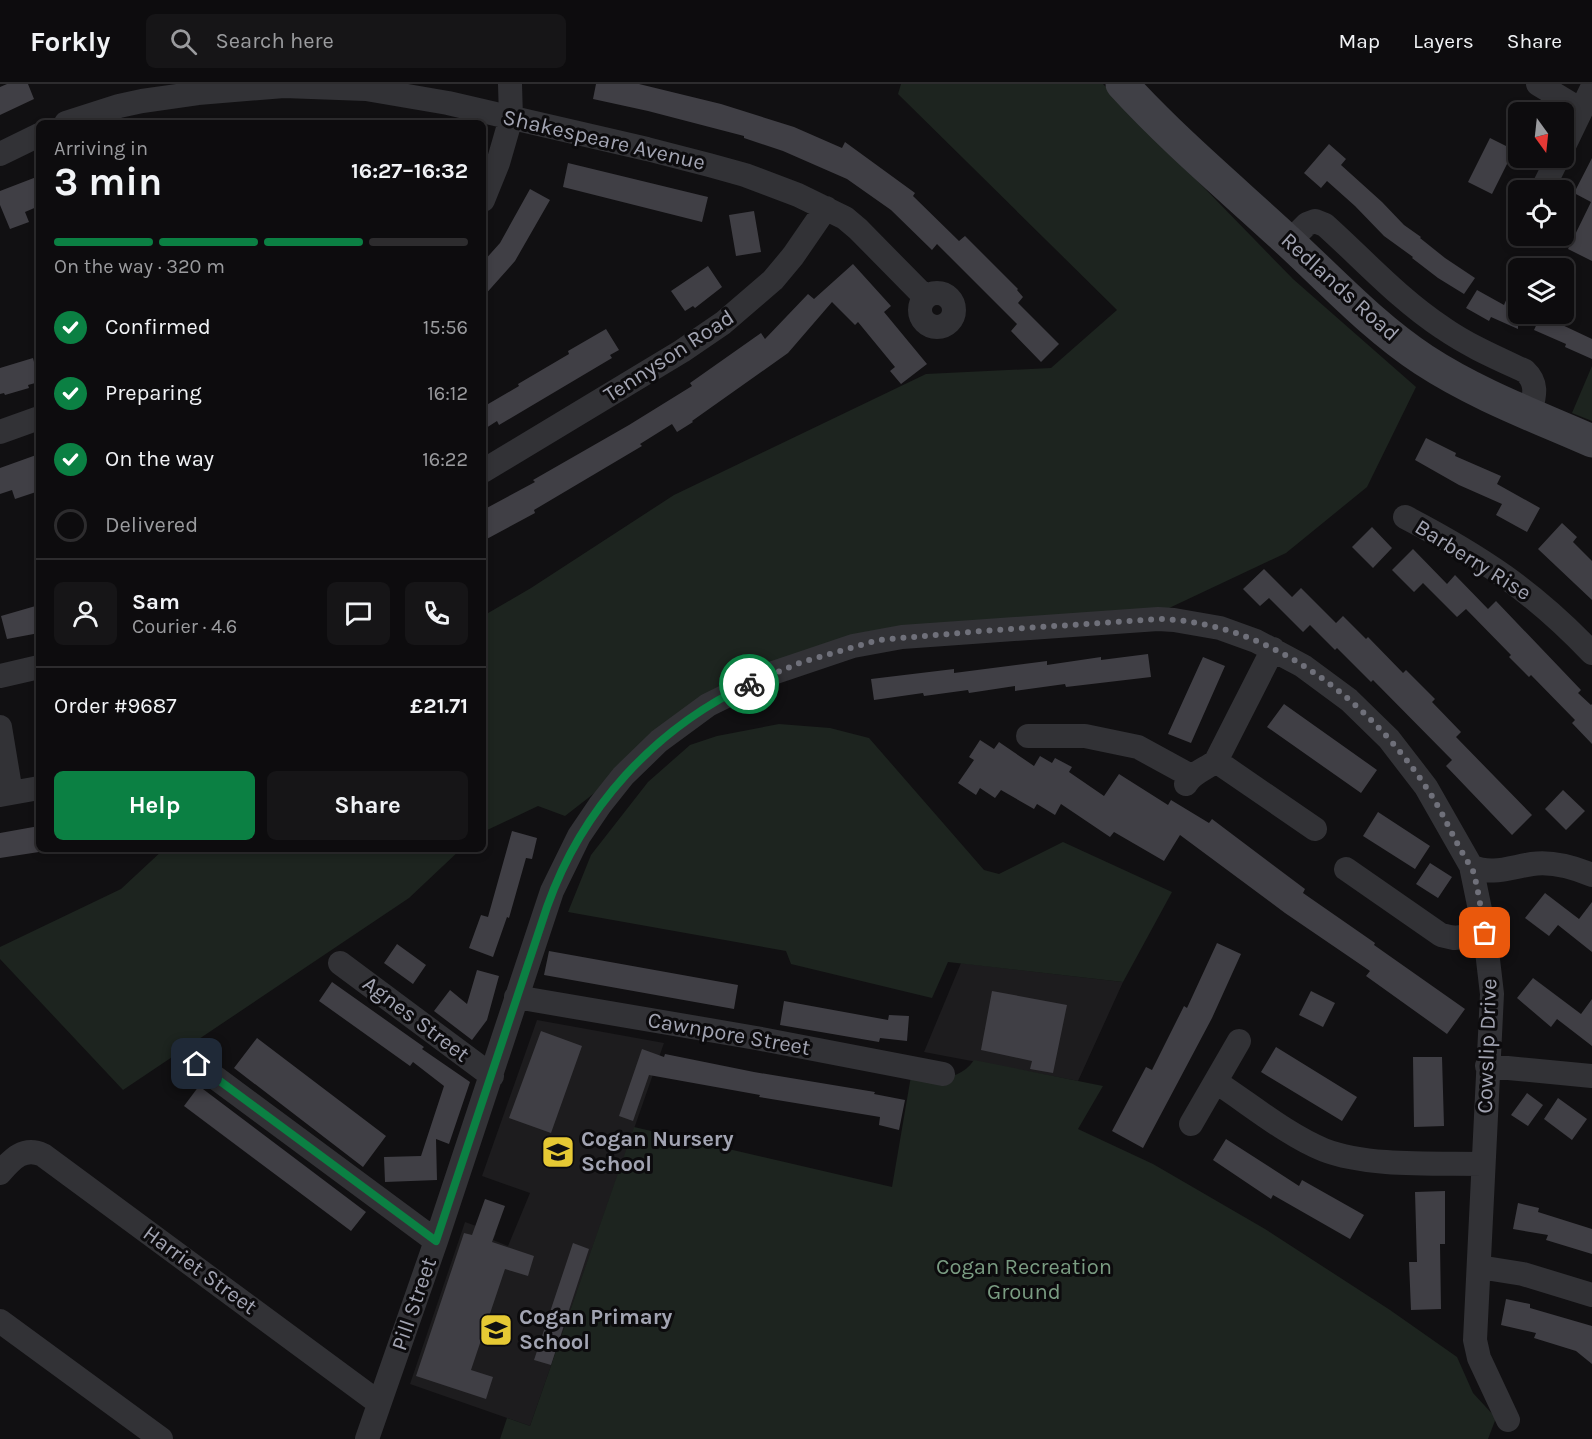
<!DOCTYPE html>
<meta charset="utf-8">
<style>
body{margin:0;font-family:Karla,sans-serif;background:#161517;color:#f1f3f6;height:100vh;display:flex;flex-direction:column;font-size:22px;white-space:nowrap}
*{box-sizing:border-box;margin:0}
p{font-size:20px;color:#9a9b9e}
.icon{flex:none;width:33px;height:33px;fill:none;stroke:currentColor;stroke-width:2;stroke-linecap:round;stroke-linejoin:round}
.map{position:relative;flex:1;overflow:hidden}
.panel{position:absolute;left:36px;top:36px;width:450px;height:732px;display:flex;flex-direction:column;background:#0d0c0e;border-radius:9px;box-shadow:0 3px 9px #0003,0 0 0 2px #2d2c2e}
.panel>*{flex:none}
.needle{width:39px;rotate:165deg}
.tools{position:absolute;left:1508px;top:18px;display:grid;gap:12px}
.tools a{display:grid;place-items:center;width:66px;height:66px;border-radius:9px;background:#0d0c0e;box-shadow:0 3px 9px #0003,0 0 0 2px #2d2c2e;font-size:30px}
.pin{position:absolute;display:grid;place-items:center;width:51px;height:51px;color:#fff;margin:-26px;border-radius:12px;box-shadow:0 3px 9px #0006}
.courier{position:absolute;display:grid;place-items:center;width:60px;height:60px;margin:-30px;border:4px solid #0b8043;border-radius:50%;background:#fff;color:#222;box-shadow:0 2px 8px #0007}
.headline em{font-style:normal;font-weight:700}
.headline div{display:flex;flex-direction:column-reverse}
.headline{display:flex;align-items:center;justify-content:space-between;height:102px;padding:0 18px}
h1{font-size:39px;font-weight:700;line-height:45px}
.bar{display:grid;grid-template-columns:repeat(4,1fr);gap:9px 6px;align-content:center;height:72px;padding:0 18px}
.bar i{height:8px;border-radius:4px;background:#2d2c2e}
.bar .selected{background:#0b8043}
.bar p{grid-column:span 4}
.line{display:flex;align-items:center;gap:15px;padding:0 18px;border-top:2px solid #2d2c2e}
.line div{flex:1}
.round{display:grid;place-items:center;flex:none;width:63px;height:63px;border-radius:9px;background:#161517}
ol{padding:0 18px;list-style:none}
li{display:flex;align-items:center;gap:18px;height:66px}
li p{margin-inline-start:auto}
li .icon{padding:6px;border-radius:50%;background:#0b8043;color:#fff;stroke-width:4}
li:last-child{color:#9a9b9e}
li i{width:33px;height:33px;border:3px solid #2d2c2e;border-radius:50%}
.primary-button{display:flex;gap:12px;margin-top:auto;padding:12px 18px}
.primary-button a{flex:1;height:69px;border-radius:9px;background:#0b8043;color:#fff;font-size:24px;font-weight:700;line-height:69px;text-align:center}
.primary-button a+a{background:#161517;color:#f1f3f6}
header{display:flex;align-items:center;gap:36px;box-sizing:border-box;height:84px;padding:0 30px;background:#0d0c0e;border-bottom:2px solid #2d2c2e}
header strong{font-size:28px}
nav{display:flex;gap:33px;margin-inline-start:auto;font-size:21px}
.search{width:420px;height:54px;background:#161517;display:flex;align-items:center;gap:15px;box-sizing:border-box;padding:0 21px;border-radius:9px;color:#9a9b9e;font-size:22px}
.map>svg:first-child{display:block}
</style>
<header>
<strong>Forkly</strong>
<div class="search"><svg class="icon" aria-label="search" viewBox="0 0 24 24"><circle cx="10" cy="10" r="6"/><path d="M15 15l6 6"/></svg>Search here</div>
<nav><a>Map</a><a>Layers</a><a>Share</a></nav>
</header>
<div class="map">
<svg width="1592" height="1355" viewBox="0 0 1592 1355">
<rect width="100%" height="100%" fill="#111012"/>
<path fill="#1d1c1e" d="M 961,879 L 1123,898 L 1078,997 L 924,968 Z
M 537,936 L 664,959 L 530,1342 L 410,1300 L 465,1138 L 496,1149 L 493,1156 L 508,1162 L 530,1109 L 482,1092 Z"/>
<path fill="#1d241f" d="M 901,0 L 1103,0 L 1293,195 L 1416,303 L 1367,403 L 1286,469 L 1167,525 L 883,548 L 755,584 L 565,732 L 538,722 L 483,748 L 483,532 L 531,504 L 674,411 L 926,290 L 1051,284 L 1117,226 L 898,10 Z
M 1592,282 L 1592,337 L 1572,329 Z
M 779,640 L 830,644 L 869,654 L 984,786 L 999,790 L 1063,758 L 1172,808 L 1123,898 L 948,878 L 932,914 L 791,880 L 786,867 L 568,828 L 591,771 L 648,698 L 690,661 L 717,652 Z
M 164,765 L 461,765 L 409,814 L 123,1006 L 0,875 L 0,863 L 121,805 Z
M 974,976 L 1103,1002 L 1078,1045 L 1153,1080 L 1265,1145 L 1390,1226 L 1457,1273 L 1473,1309 L 1496,1334 L 1488,1355 L 500,1355 L 507,1334 L 530,1342 L 634,1043 L 892,1103 L 911,992 C 934,995 959,998 974,976 Z"/>
<path fill="#403f45" d="M 7,0 L 28,0 L 34,15 L 0,31 L 0,3 Z
M 596,0 L 639,0 L 721,20 L 794,43 L 842,64 L 845,58 L 915,109 L 913,112 L 959,157 L 965,152 L 1018,205 L 1017,206 L 1023,213 L 1018,219 L 1059,260 L 1041,278 L 1011,247 L 1017,240 L 937,160 L 932,166 L 891,126 L 847,95 L 783,67 L 744,54 L 744,52 L 648,27 L 593,15 Z
M 1490,54 L 1514,66 L 1492,110 L 1468,98 Z
M 1329,60 L 1346,75 L 1341,81 L 1382,118 L 1404,141 L 1421,153 L 1420,154 L 1445,174 L 1475,194 L 1464,210 L 1438,194 L 1412,174 L 1413,173 L 1384,152 L 1355,122 L 1327,97 L 1321,104 L 1304,89 Z
M 1592,74 L 1592,177 L 1568,165 L 1591,118 L 1574,109 Z
M 568,79 L 708,113 L 702,138 L 563,103 Z
M 39,92 L 39,122 L 25,128 L 29,138 L 10,145 L 0,121 L 0,107 Z
M 530,105 L 550,116 L 515,177 L 483,213 L 483,178 L 500,159 Z
M 754,127 L 761,168 L 736,172 L 729,131 Z
M 853,180 L 891,222 L 884,228 L 927,280 L 901,300 L 890,287 L 895,283 L 858,238 L 855,241 L 832,218 L 788,269 L 692,337 L 693,338 L 677,348 L 672,340 L 640,360 L 642,362 L 534,426 L 535,429 L 483,457 L 483,426 L 535,398 L 533,396 L 629,341 L 692,302 L 690,299 L 761,249 L 765,255 L 808,210 L 814,215 Z
M 708,182 L 722,203 L 695,224 L 693,222 L 685,227 L 671,207 Z
M 1518,188 L 1518,245 L 1491,233 L 1489,237 L 1466,224 L 1477,206 L 1504,221 Z
M 1541,231 L 1592,255 L 1592,275 L 1565,263 L 1566,260 L 1534,246 Z
M 606,245 L 619,266 L 610,271 L 612,274 L 499,341 L 497,337 L 483,346 L 483,323 L 519,302 L 518,300 L 569,270 L 568,267 Z
M 33,274 L 39,298 L 28,301 L 29,304 L 5,311 L 4,309 L 0,310 L 0,284 Z
M 1426,354 L 1456,369 L 1455,372 L 1501,392 L 1497,400 L 1540,424 L 1527,448 L 1496,431 L 1502,420 L 1459,401 L 1415,376 Z
M 39,370 L 39,407 L 15,415 L 12,406 L 0,410 L 0,384 Z
M 1562,439 L 1577,453 L 1573,458 L 1592,477 L 1592,516 L 1538,465 Z
M 1372,443 L 1392,464 L 1373,484 L 1352,463 Z
M 1413,465 L 1447,500 L 1455,491 L 1488,525 L 1496,517 L 1581,606 L 1578,609 L 1591,621 L 1592,620 L 1592,660 L 1572,639 L 1575,636 L 1531,591 L 1529,593 L 1509,573 L 1511,571 L 1466,525 L 1457,533 L 1423,499 L 1414,508 L 1392,486 Z
M 1264,485 L 1292,513 L 1301,504 L 1336,539 L 1343,532 L 1366,555 L 1368,553 L 1403,589 L 1406,586 L 1435,615 L 1432,618 L 1461,648 L 1456,653 L 1532,731 L 1512,751 L 1446,682 L 1452,676 L 1373,596 L 1371,598 L 1337,564 L 1335,566 L 1310,541 L 1303,548 L 1269,514 L 1260,522 L 1243,505 Z
M 39,521 L 39,549 L 7,555 L 1,532 Z
M 1148,570 L 1151,593 L 1066,603 L 1065,600 L 1015,607 L 1015,602 L 969,609 L 968,606 L 924,612 L 923,609 L 874,616 L 871,595 L 954,585 L 954,589 L 1047,577 L 1047,581 L 1101,573 L 1101,576 Z
M 1203,573 L 1225,582 L 1191,659 L 1168,650 Z
M 1284,620 L 1377,686 L 1361,709 L 1267,643 Z
M 980,656 L 994,665 L 999,658 L 1034,682 L 1040,672 L 1052,679 L 1055,674 L 1072,683 L 1069,688 L 1104,712 L 1119,690 L 1168,721 L 1171,716 L 1209,739 L 1212,735 L 1305,805 L 1303,809 L 1375,859 L 1374,861 L 1465,925 L 1447,950 L 1366,892 L 1370,887 L 1285,829 L 1180,751 L 1164,777 L 1114,748 L 1110,753 L 1061,720 L 1055,731 L 1037,720 L 1034,725 L 1001,706 L 995,714 L 980,704 L 976,711 L 958,699 L 974,676 L 969,673 Z
M 1563,706 L 1585,727 L 1566,746 L 1545,725 Z
M 1378,728 L 1430,762 L 1415,785 L 1363,752 Z
M 39,742 L 39,768 L 0,774 L 0,749 Z
M 512,747 L 537,754 L 532,775 L 526,774 L 509,834 L 507,833 L 493,873 L 469,864 L 481,831 L 488,833 Z
M 1430,779 L 1452,793 L 1438,814 L 1416,800 Z
M 1545,809 L 1579,835 L 1592,818 L 1592,868 L 1558,841 L 1549,852 L 1525,834 Z
M 1217,859 L 1241,870 L 1212,934 L 1143,1064 L 1112,1047 L 1146,983 L 1152,986 L 1184,922 L 1187,924 Z
M 397,860 L 426,881 L 413,900 L 384,879 Z
M 549,867 L 738,901 L 734,925 L 544,891 Z
M 477,886 L 499,892 L 487,936 L 472,956 L 434,927 L 450,906 L 467,920 Z
M 1533,894 L 1581,930 L 1592,915 L 1592,962 L 1557,935 L 1551,943 L 1517,914 Z
M 332,898 L 424,963 L 422,965 L 470,998 L 449,1060 L 436,1055 L 437,1096 L 385,1098 L 384,1073 L 421,1072 L 444,1002 L 413,978 L 410,982 L 319,917 Z
M 992,907 L 1067,921 L 1053,989 L 1030,985 L 1032,977 L 981,966 Z
M 1311,907 L 1335,919 L 1323,943 L 1299,931 Z
M 784,917 L 888,936 L 889,931 L 909,932 L 907,957 L 880,954 L 879,958 L 780,941 Z
M 541,947 L 582,962 L 551,1049 L 509,1034 Z
M 257,954 L 386,1052 L 363,1083 L 234,984 Z
M 1276,963 L 1357,1013 L 1342,1037 L 1261,988 Z
M 642,965 L 664,973 L 665,970 L 754,988 L 875,1008 L 874,1010 L 905,1016 L 899,1046 L 879,1041 L 880,1033 L 759,1013 L 760,1011 L 649,991 L 633,1037 L 619,1032 Z
M 1413,973 L 1442,973 L 1444,1042 L 1414,1043 Z
M 199,1002 L 366,1128 L 351,1147 L 184,1022 Z
M 1527,1009 L 1543,1021 L 1528,1042 L 1511,1031 Z
M 1558,1014 L 1587,1035 L 1572,1056 L 1544,1035 Z
M 1226,1055 L 1299,1102 L 1302,1096 L 1364,1131 L 1350,1155 L 1273,1111 L 1271,1115 L 1213,1076 Z
M 1445,1107 L 1445,1160 L 1440,1160 L 1441,1225 L 1411,1226 L 1409,1178 L 1417,1178 L 1415,1108 Z
M 485,1115 L 505,1122 L 492,1158 L 534,1172 L 528,1192 L 505,1185 L 471,1286 L 493,1293 L 486,1315 L 416,1292 L 464,1149 L 472,1151 Z
M 1518,1119 L 1539,1124 L 1538,1128 L 1592,1145 L 1592,1170 L 1546,1156 L 1548,1151 L 1513,1145 Z
M 573,1159 L 589,1165 L 551,1281 L 534,1276 Z
M 1506,1215 L 1530,1220 L 1530,1224 L 1592,1242 L 1592,1280 L 1576,1267 L 1534,1254 L 1536,1249 L 1501,1241 Z"/>
<g fill="none" stroke-linecap="round" stroke-linejoin="round">
<path stroke="#323236" stroke-width="24" d="M 1538,0 L 1581,26
M 66,39 L 119,22 L 142,17 L 198,9 L 284,2 L 366,5 L 448,19 L 647,65 L 709,81 L 745,91 L 798,111 L 845,134 L 858,145 L 925,213
M 1563,64 L 1592,4
M 0,70 L 39,51
M 1542,106 L 1558,74
M 483,116 L 498,79 L 511,34 L 510,0
M 1289,158 L 1307,140 L 1315,137 L 1325,141 C 1364,176 1399,215 1443,244 C 1469,262 1497,274 1525,287 C 1539,300 1534,313 1530,330
M920 226a17 17 0 1 1 34 0a17 17 0 1 1-34 0Z
M 0,348 L 39,334
M 483,387 L 682,267 L 723,239 L 773,196 L 793,172 L 826,124
M 1405,433 C 1480,472 1533,507 1592,569
M 0,592 L 39,583
M 0,643 L 11,709 L 0,711
M 1028,652 L 1085,652 L 1138,663 L 1191,692
M 1216,677 L 1315,745
M 1186,700 C 1192,689 1206,685 1216,677 L 1273,565
M 11,709 L 39,704
M 1471,782 C 1491,792 1511,783 1532,780 C 1553,777 1573,783 1592,791
M 1346,785 L 1441,851 L 1454,854 L 1485,850
M 340,879 L 492,992
M 516,913 L 756,954 L 943,990
M 197,980 L 436,1157
M 1487,982 L 1592,992
M 1216,998 C 1250,1020 1287,1051 1324,1066 C 1368,1083 1436,1079 1483,1080
M 1191,1040 L 1239,957
M 0,1089 C 12,1075 24,1062 43,1071 L 379,1319
M 1479,1183 L 1523,1190 L 1592,1211
M 0,1237 L 161,1355
M 367,1355 L 436,1157 L 552,807 L 579,752 L 600,721 L 623,692 L 659,657 L 708,621 L 773,589 L 853,562 L 902,553 L 1158,535 L 1174,536 L 1220,544 L 1256,557 L 1303,582 L 1349,616 L 1389,655 L 1426,703 L 1471,782 L 1485,850 L 1492,910 L 1475,1256 L 1479,1274 L 1508,1336"/>
<path stroke="#404046" stroke-width="33" d="M 1122,0 C 1174,57 1234,107 1290,159 C 1333,199 1375,244 1424,276 C 1476,310 1535,332 1592,357"/>
</g>
<g fill="none" stroke-linecap="round" stroke-linejoin="round">
<path stroke="#6f707a" stroke-width="6" stroke-dasharray="0 10.8" d="M 749,600 L 802,578 L 878,556 L 983,547 L 1158,535 C 1267,537 1368,615 1426,703 C 1442,726 1452,752 1466,775 C 1467,778 1470,780 1471,782 C 1477,794 1482,834 1485,849"/>
<path stroke="#0b8043" stroke-width="8" d="M 197,980 L 436,1157 L 547,823 C 582,724 654,645 749,600"/>
</g>
<defs>
<g id="school-square" transform="scale(1.725)"><rect x="-9" y="-9" width="18" height="18" rx="4" fill="#e6c934" stroke="#0c0b0d"/><path d="M0-5L7-2L0 1L-7-2ZM-4 1L0 2.5L4 1V4Q0 6-4 4Z" fill="#111"/></g>
</defs>
<g fill-rule="evenodd">
<use href="#school-square" x="558" y="1068"/>
<use href="#school-square" x="496" y="1246"/>
</g>
<g text-anchor="middle" dominant-baseline="central" stroke-width="6" stroke-linejoin="round" paint-order="stroke">
<g font-size="22" fill="#a2a4b2" stroke="#0c0b0d">
<text transform="translate(604 56) rotate(13)">Shakespeare Avenue</text>
<text transform="translate(1340 203) rotate(42)">Redlands Road</text>
<text transform="translate(669 272) rotate(-33)">Tennyson Road</text>
<text transform="translate(1473 476) rotate(32)">Barberry Rise</text>
<text transform="translate(416 935) rotate(37)">Agnes Street</text>
<text transform="translate(729 950) rotate(10)">Cawnpore Street</text>
<text transform="translate(1487 962) rotate(-88)">Cowslip Drive</text>
<text transform="translate(200 1186) rotate(36)">Harriet Street</text>
<text transform="translate(414 1220) rotate(-71)">Pill Street</text>
</g>
<g font-size="22" font-weight="bold" fill="#a2a4b2" stroke="#0c0b0d" text-anchor="start">
<text x="581" y="1055">Cogan Nursery<tspan x="581" dy="25">School</tspan></text>
<text x="519" y="1233">Cogan Primary<tspan x="519" dy="25">School</tspan></text>
</g>
<g font-size="22" fill="#7a9c82" stroke="#0c0b0d">
<text x="1024" y="1183">Cogan Recreation<tspan x="1024" dy="25">Ground</tspan></text>
</g>
</g>
</svg>
<div class="tools">
<a><svg class="needle" viewBox="-14 -14 28 28"><path d="M0-13l5 13h-10z" fill="#e53935"/><path d="M0 13l5-13h-10z" fill="#9a9b9e"/></svg></a>
<a><svg class="icon" aria-label="locate" viewBox="0 0 24 24"><circle cx="12" cy="12" r="6"/><path d="M12 2v4M12 18v4M2 12h4M18 12h4"/></svg></a>
<a><svg class="icon" aria-label="layers" viewBox="0 0 24 24"><path d="M12 4l9 5-9 5-9-5zM3 14l9 5 9-5"/></svg></a>
</div>
<div class="pin" style="left:1485px;top:849px;background:#ea580c"><svg class="icon" aria-label="bag" viewBox="0 0 24 24"><path d="M5 8h14l-1 12H6zM9 8a3 3 0 0 1 6 0"/></svg></div>
<div class="pin" style="left:197px;top:980px;background:#1f2937"><svg class="icon" aria-label="home" viewBox="0 0 24 24"><path d="M3 11l9-7 9 7M6 9v11h12V9"/></svg></div>
<div class="courier" style="left:749px;top:600px"><svg class="icon" aria-label="bike" viewBox="0 0 24 24"><circle cx="6" cy="16" r="4"/><circle cx="18" cy="16" r="4"/><path d="M6 16l4-8h5l3 8M10 8l3 8H6M13 5h3"/></svg></div>
<section class="panel">
<div class="headline"><div><h1>3 min</h1><p>Arriving in</p></div><em>16:27–16:32</em></div>
<div class="bar"><i class="selected"></i><i class="selected"></i><i class="selected"></i><i></i><p>On the way · 320 m</p></div>
<ol>
<li><svg class="icon" aria-label="check" viewBox="0 0 24 24"><path d="M5 12l5 5 9-10"/></svg>Confirmed<p>15:56</p></li>
<li><svg class="icon" aria-label="check" viewBox="0 0 24 24"><path d="M5 12l5 5 9-10"/></svg>Preparing<p>16:12</p></li>
<li><svg class="icon" aria-label="check" viewBox="0 0 24 24"><path d="M5 12l5 5 9-10"/></svg>On the way<p>16:22</p></li>
<li><i></i>Delivered</li>
</ol>
<div class="line" style="height:108px"><a class="round"><svg class="icon" aria-label="person" viewBox="0 0 24 24"><circle cx="12" cy="8" r="4"/><path d="M4 21q1-7 8-7t8 7"/></svg></a><div><b>Sam</b><p>Courier · 4.6</p></div><a class="round"><svg class="icon" aria-label="chat" viewBox="0 0 24 24"><path d="M4 5h16v11H9l-5 4z"/></svg></a><a class="round"><svg class="icon" aria-label="phone" viewBox="0 0 24 24"><path d="M5 4h4l2 5-3 2q2 4 5 5l2-3 5 2v4C11 20 4 13 5 4z"/></svg></a></div>
<div class="line" style="height:78px"><div>Order #9687</div><b>£21.71</b></div>
<div class="primary-button"><a>Help</a><a>Share</a></div>
</section>
</div>
